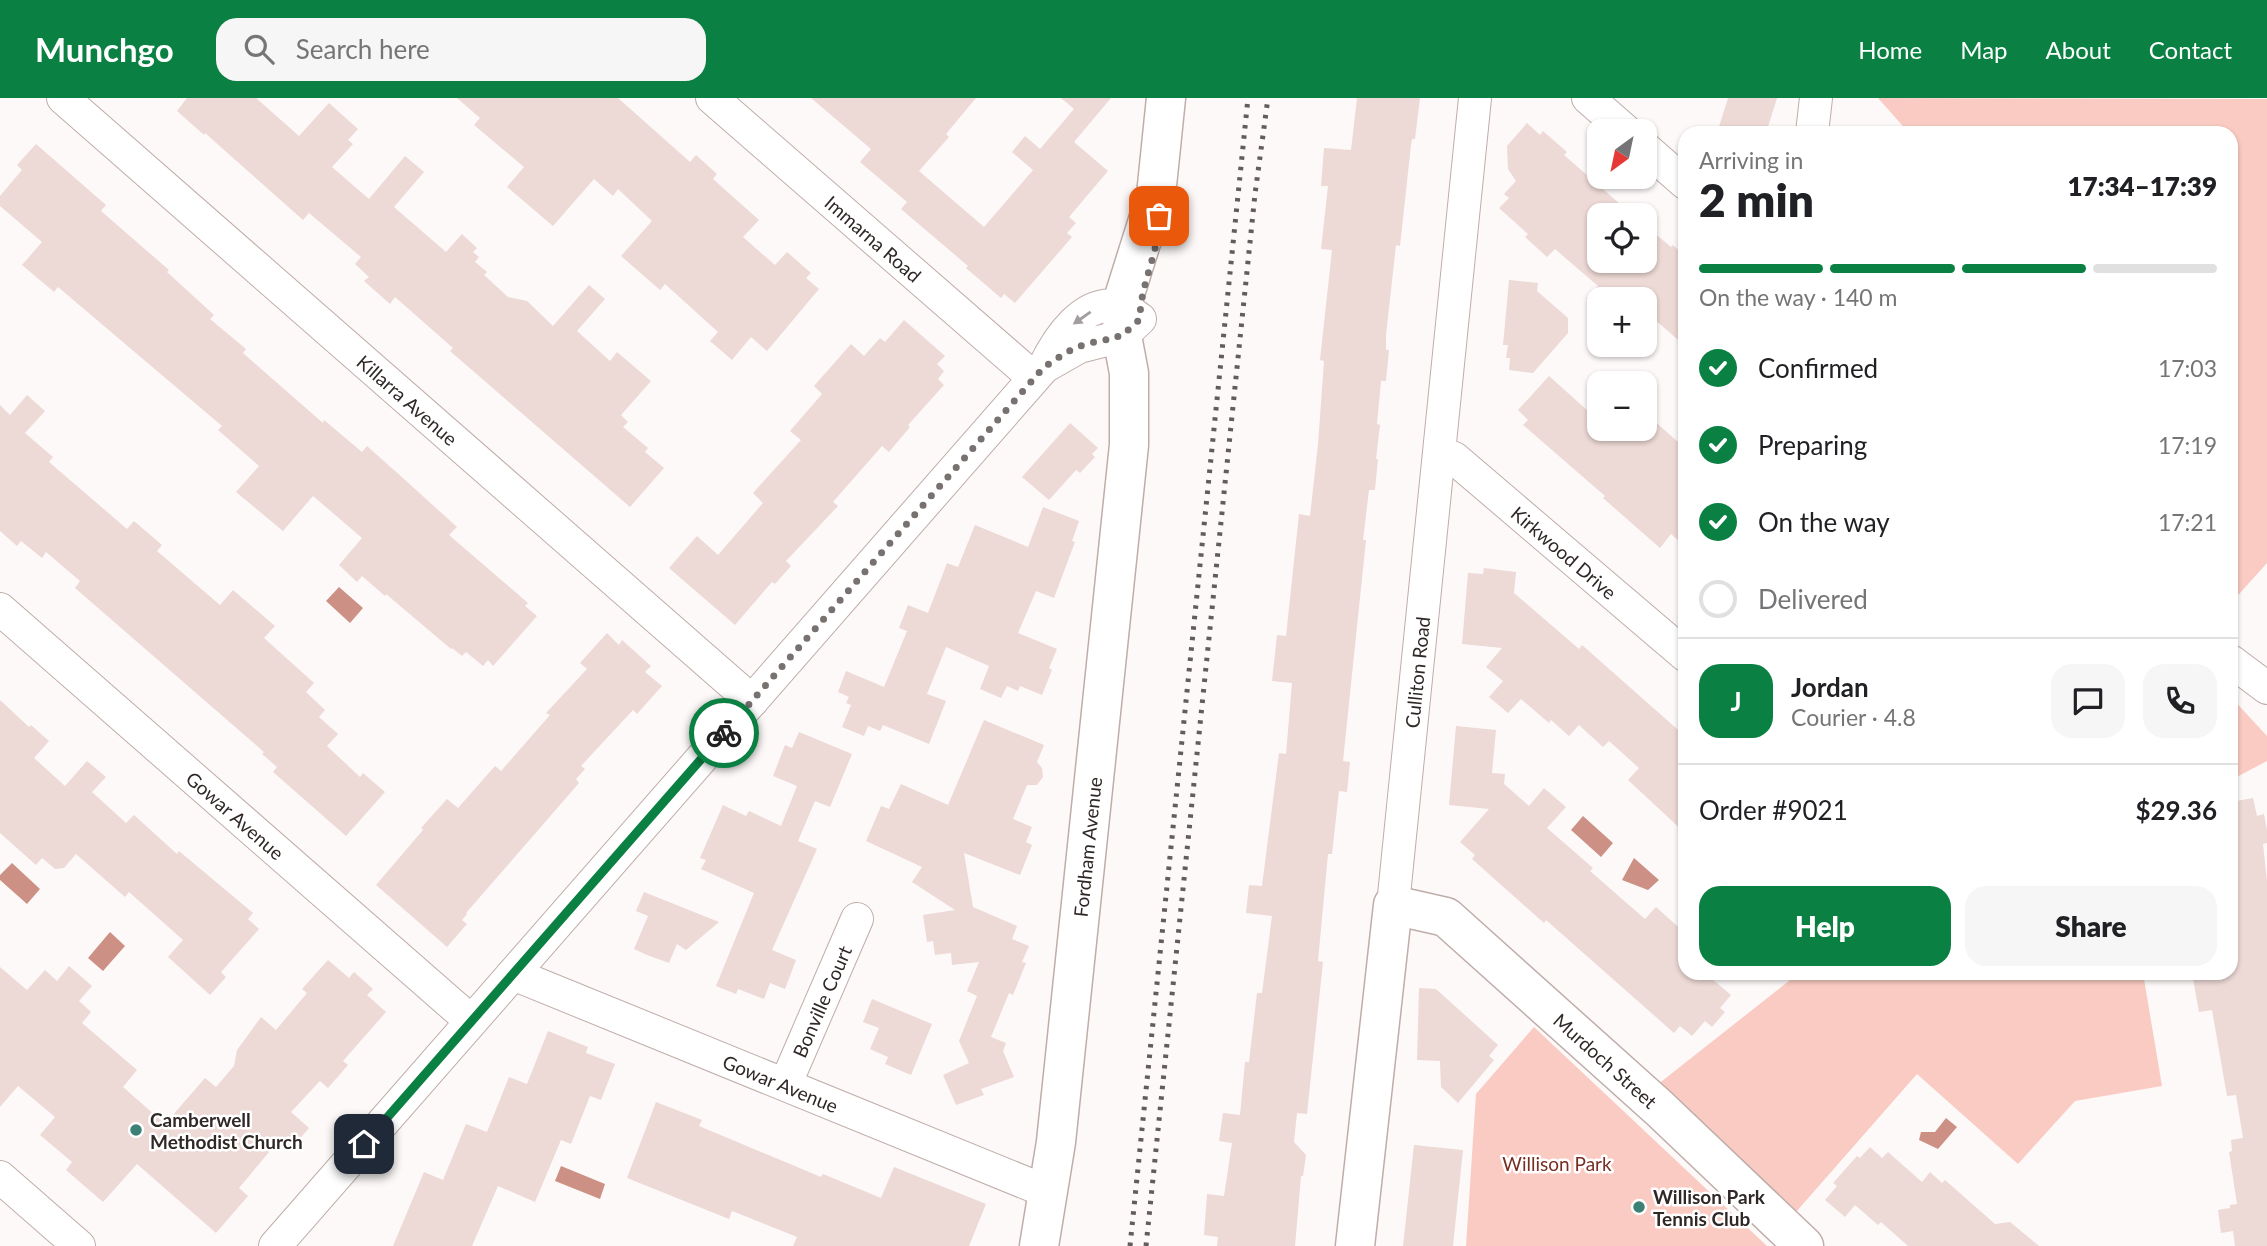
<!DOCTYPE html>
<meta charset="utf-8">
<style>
body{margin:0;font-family:Lato,sans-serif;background:#f6f6f6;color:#202124;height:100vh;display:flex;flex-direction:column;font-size:26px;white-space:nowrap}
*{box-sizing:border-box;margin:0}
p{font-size:23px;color:#757577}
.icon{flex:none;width:38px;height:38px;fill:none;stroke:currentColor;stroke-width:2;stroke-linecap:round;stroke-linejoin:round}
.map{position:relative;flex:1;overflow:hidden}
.sheet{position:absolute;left:1678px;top:28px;width:560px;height:854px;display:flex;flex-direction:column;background:#fff;border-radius:21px;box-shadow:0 2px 5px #0004}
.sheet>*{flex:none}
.needle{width:46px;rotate:213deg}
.tools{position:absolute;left:1587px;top:21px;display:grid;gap:14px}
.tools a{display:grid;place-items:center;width:70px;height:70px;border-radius:14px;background:#fff;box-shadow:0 2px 5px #0004;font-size:35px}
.pin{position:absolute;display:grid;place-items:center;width:60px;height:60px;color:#fff;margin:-30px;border-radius:14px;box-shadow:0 4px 10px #0006}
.courier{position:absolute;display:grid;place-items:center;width:70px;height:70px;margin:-35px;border:5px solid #0b8043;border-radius:50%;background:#fff;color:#222;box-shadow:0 2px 9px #0007}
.headline em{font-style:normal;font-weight:800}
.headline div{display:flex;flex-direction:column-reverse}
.headline{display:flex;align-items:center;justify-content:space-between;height:119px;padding:0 21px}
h1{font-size:46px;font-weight:800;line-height:52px}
.bar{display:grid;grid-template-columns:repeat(4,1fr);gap:10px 7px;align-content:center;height:84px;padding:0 21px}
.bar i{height:9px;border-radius:5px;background:#e0e0e0}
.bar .active{background:#0b8043}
.bar p{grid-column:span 4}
.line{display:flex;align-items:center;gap:18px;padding:0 21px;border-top:2px solid #e0e0e0}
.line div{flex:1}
.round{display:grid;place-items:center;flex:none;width:74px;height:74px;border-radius:21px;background:#f6f6f6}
ol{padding:0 21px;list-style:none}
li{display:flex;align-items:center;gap:21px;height:77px}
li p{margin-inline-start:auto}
li .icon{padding:7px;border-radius:50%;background:#0b8043;color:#fff;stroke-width:4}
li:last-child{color:#757577}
li i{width:38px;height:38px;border:4px solid #e0e0e0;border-radius:50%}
.button{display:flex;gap:14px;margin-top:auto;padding:14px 21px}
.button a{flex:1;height:80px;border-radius:21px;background:#0b8043;color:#fff;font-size:28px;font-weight:800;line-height:80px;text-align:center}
.button a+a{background:#f6f6f6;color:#202124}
header{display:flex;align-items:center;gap:42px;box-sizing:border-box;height:98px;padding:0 35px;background:#0b8043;color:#fff}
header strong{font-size:33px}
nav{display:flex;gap:38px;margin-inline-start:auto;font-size:24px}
.search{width:490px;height:63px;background:#f6f6f6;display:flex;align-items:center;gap:18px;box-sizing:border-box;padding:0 24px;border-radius:21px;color:#757577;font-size:26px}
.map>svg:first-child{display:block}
</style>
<header>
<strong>Munchgo</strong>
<div class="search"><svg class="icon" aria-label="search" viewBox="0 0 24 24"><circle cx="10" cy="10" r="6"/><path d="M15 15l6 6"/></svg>Search here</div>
<nav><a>Home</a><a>Map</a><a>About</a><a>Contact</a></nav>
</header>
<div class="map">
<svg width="2267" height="1148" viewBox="0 0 2267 1148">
<rect width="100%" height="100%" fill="#fdf9f9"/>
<path fill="#facbc2" d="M 1878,0 L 2267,1 L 2267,465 L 2231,505 L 2231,35 L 1909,35 Z
M 2231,599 L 2267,638 L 2267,663 L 2231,682 Z
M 1799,875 L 2143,875 L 2162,988 L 2075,1003 L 2018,1066 L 1917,976 L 1789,1122 L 1657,987 Z
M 1534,929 L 1767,1148 L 1466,1148 L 1476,996 Z"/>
<path fill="#cc9084" d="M 339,489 L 363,510 L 350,525 L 326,503 Z
M 1583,718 L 1613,745 L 1601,759 L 1571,732 Z
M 1634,760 L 1659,782 L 1648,792 L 1622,782 Z
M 12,765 L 40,791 L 27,806 L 0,782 L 0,777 Z
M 110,834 L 125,848 L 103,873 L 88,860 Z
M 1946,1020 L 1957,1029 L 1938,1051 L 1919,1042 L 1921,1034 L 1935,1034 Z
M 561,1068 L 605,1086 L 600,1101 L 555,1083 Z"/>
<path fill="#edd9d5" d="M 187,0 L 256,0 L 299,38 L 329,5 L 358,31 L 348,42 L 353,46 L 332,69 L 369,101 L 405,58 L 424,74 L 394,109 L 446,154 L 462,136 L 477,150 L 473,154 L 479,159 L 475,164 L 487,174 L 484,177 L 508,199 L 527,203 L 553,228 L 589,187 L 605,201 L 577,233 L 610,263 L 617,254 L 651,283 L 621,317 L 628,324 L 623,329 L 648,350 L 645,354 L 664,370 L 630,409 L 450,253 L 453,250 L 395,199 L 390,206 L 364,183 L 369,179 L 355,166 L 361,159 L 309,115 L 303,122 L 205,35 L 204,37 L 177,13 Z
M 457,0 L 618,0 L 690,64 L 696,57 L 717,76 L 713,81 L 759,122 L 743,139 L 775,167 L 787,154 L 811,175 L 806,180 L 819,191 L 767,253 L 751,239 L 732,262 L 710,243 L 718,234 L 665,186 L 660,192 L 621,158 L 652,123 L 618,91 L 613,98 L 594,81 L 553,128 L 507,89 L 524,69 L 474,27 L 480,20 Z
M 811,0 L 976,0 L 946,36 L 949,39 L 919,73 L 984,129 L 1033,72 L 1012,54 L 1025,38 L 1040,51 L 1074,11 L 1061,0 L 1111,0 L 1074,44 L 1108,73 L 1069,119 L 1076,125 L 1067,135 L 1072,139 L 1015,205 L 1004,196 L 1001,200 L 966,170 L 968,168 L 901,111 L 907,104 L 860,64 L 871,51 Z
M 1357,0 L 1420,0 L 1415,41 L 1412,41 L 1411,47 L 1400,148 L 1396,147 L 1386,237 L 1386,252 L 1389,252 L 1386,283 L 1381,283 L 1377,326 L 1380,327 L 1376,361 L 1378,361 L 1375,392 L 1369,392 L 1363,442 L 1366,442 L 1343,663 L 1350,664 L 1347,694 L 1339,693 L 1332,756 L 1328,756 L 1318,863 L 1323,864 L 1307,1016 L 1297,1015 L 1294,1044 L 1306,1057 L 1303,1078 L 1301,1078 L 1295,1148 L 1217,1148 L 1218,1139 L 1204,1137 L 1207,1096 L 1224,1098 L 1232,1045 L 1219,1043 L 1223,1015 L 1240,1017 L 1245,964 L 1249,964 L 1257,895 L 1262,895 L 1272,818 L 1246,815 L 1249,787 L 1262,788 L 1279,655 L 1286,656 L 1292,585 L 1272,583 L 1277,537 L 1286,538 L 1299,416 L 1310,418 L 1318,346 L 1324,263 L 1320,262 L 1332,152 L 1321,151 L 1328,88 L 1321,88 L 1324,50 L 1351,52 Z
M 1728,0 L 1777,0 L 1766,35 L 1742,29 L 1740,35 L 1717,35 Z
M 1527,25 L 1540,37 L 1543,33 L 1567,54 L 1564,57 L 1621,107 L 1612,117 L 1600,117 L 1600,163 L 1645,163 L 1645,127 L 1671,149 L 1673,147 L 1685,158 L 1685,248 L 1645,213 L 1645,201 L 1586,201 L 1598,188 L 1555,151 L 1547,159 L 1525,139 L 1528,136 L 1499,110 L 1509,100 L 1504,96 L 1516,83 L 1508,71 L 1507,48 Z
M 36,46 L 106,107 L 101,113 L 169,172 L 167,174 L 214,217 L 210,221 L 246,251 L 243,255 L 323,325 L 324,322 L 362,354 L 367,348 L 404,381 L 457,429 L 449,437 L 528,505 L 525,508 L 537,518 L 493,568 L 488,562 L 483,568 L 466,554 L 462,558 L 452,550 L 451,551 L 386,496 L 385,498 L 362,478 L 357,484 L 339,467 L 362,440 L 313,398 L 283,433 L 236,394 L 259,368 L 218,332 L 222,328 L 58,189 L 54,194 L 22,167 L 42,144 L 0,108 L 0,98 L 22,72 L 17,67 Z
M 1509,182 L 1538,185 L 1537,193 L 1568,220 L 1568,235 L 1533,275 L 1509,272 L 1510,260 L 1506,260 L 1508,247 L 1503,247 Z
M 904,222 L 945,258 L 937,266 L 944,273 L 938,281 L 944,287 L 908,327 L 910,329 L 889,354 L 882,348 L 833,404 L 838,408 L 786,463 L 791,468 L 775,486 L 772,484 L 735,527 L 669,470 L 697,438 L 718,457 L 763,405 L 753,395 L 801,342 L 790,333 L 822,296 L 814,288 L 851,246 L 864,258 L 880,240 L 885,244 Z
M 1549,278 L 1588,313 L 1600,300 L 1600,331 L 1645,331 L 1645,315 L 1685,350 L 1685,448 L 1671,436 L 1660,450 L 1603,400 L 1605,398 L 1523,327 L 1528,322 L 1518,312 Z
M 27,297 L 45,313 L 25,335 L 53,359 L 49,364 L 127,431 L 134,423 L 162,447 L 157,453 L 220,507 L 233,492 L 275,528 L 264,540 L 314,585 L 306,594 L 325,612 L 319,619 L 338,636 L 327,648 L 360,679 L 363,675 L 385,694 L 346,738 L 273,674 L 277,669 L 262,656 L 264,654 L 75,490 L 80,483 L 46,454 L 42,460 L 21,443 L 17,448 L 0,433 L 0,307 L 10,317 Z
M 1070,325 L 1098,350 L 1092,356 L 1095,359 L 1080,375 L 1076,372 L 1049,402 L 1022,379 Z
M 1043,409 L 1079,423 L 1072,443 L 1075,444 L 1054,500 L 1036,493 L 1018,535 L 1057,551 L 1049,570 L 1052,572 L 1042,597 L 1020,588 L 1018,593 L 1007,588 L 1001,600 L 980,591 L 989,568 L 946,549 L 927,596 L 946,603 L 929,646 L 883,627 L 880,633 L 868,628 L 864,638 L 842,629 L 851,607 L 846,605 L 849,599 L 838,594 L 846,573 L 884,589 L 907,533 L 899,530 L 908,507 L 928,515 L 947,465 L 958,469 L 975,427 L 1028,449 Z
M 1484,470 L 1516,474 L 1514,495 L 1579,551 L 1582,547 L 1685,638 L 1685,735 L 1628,682 L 1639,670 L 1609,643 L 1603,649 L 1579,627 L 1569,638 L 1551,622 L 1549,625 L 1521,601 L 1508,615 L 1489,599 L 1503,583 L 1486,569 L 1502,550 L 1462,546 L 1468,475 L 1483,476 Z
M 607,535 L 619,547 L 622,542 L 651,568 L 645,574 L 662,588 L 637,616 L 633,612 L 581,668 L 585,671 L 576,681 L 579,685 L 466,815 L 467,816 L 462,822 L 467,826 L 447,849 L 376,787 L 423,732 L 421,730 L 447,701 L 458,710 L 495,668 L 501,673 L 550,617 L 546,615 L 587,571 L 580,565 Z
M 0,602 L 29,629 L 31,627 L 49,643 L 34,660 L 65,688 L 87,663 L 106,679 L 92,694 L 126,725 L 134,717 L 177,756 L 179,753 L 253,815 L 248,821 L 259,831 L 221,874 L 226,879 L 210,897 L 168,859 L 183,842 L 129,794 L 125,799 L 76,756 L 64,770 L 55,771 L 42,760 L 36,767 L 0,735 Z
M 984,622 L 1044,647 L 1037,664 L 1042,670 L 1043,679 L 1037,687 L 1027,687 L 1013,721 L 1032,729 L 1026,744 L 1032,747 L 1020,777 L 964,755 L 973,809 L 1017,828 L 1012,841 L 1029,848 L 1022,864 L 1026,865 L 1013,897 L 1009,895 L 991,939 L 1006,945 L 1003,953 L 1014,979 L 981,991 L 984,997 L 956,1007 L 943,977 L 969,965 L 959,943 L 977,898 L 967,893 L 979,864 L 952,867 L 951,855 L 935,857 L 933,843 L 927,844 L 923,817 L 955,812 L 912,784 L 922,769 L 866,743 L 881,708 L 889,711 L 901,686 L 948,707 Z
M 1456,628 L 1496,632 L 1492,675 L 1505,676 L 1504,686 L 1529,708 L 1544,690 L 1566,709 L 1547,730 L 1593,770 L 1590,773 L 1645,821 L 1656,809 L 1685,835 L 1685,875 L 1705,875 L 1731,897 L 1720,910 L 1725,914 L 1712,929 L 1705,923 L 1692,938 L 1680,928 L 1674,935 L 1546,822 L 1544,825 L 1472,761 L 1475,757 L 1460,744 L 1489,711 L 1449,707 Z
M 799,634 L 852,656 L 830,709 L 815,703 L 798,743 L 817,751 L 772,852 L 796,862 L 785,891 L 770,885 L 764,901 L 738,891 L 736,896 L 716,888 L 754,795 L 701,771 L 706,762 L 700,760 L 723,707 L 746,718 L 749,713 L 781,728 L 797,688 L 773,678 L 785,647 L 792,650 Z
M 2253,700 L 2257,718 L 2264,716 L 2267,732 L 2267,745 L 2263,746 L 2267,783 L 2267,1148 L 2235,1148 L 2233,1133 L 2221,1135 L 2218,1112 L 2230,1110 L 2230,1107 L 2237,1106 L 2229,1054 L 2232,1053 L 2231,1042 L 2243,1040 L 2236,997 L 2227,998 L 2212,912 L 2199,914 L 2192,875 L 2231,875 L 2231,704 Z
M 644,794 L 719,824 L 686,852 L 677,846 L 669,865 L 647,857 L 634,851 L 648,818 L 636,813 Z
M 328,862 L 349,880 L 354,874 L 373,891 L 367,897 L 386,914 L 343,963 L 348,967 L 328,990 L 320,983 L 291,1014 L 309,1030 L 291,1051 L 280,1041 L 239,1090 L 248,1098 L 216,1135 L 137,1066 L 103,1104 L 66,1072 L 72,1064 L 40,1037 L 55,1019 L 18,988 L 0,1009 L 0,869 L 27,892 L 45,872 L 57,883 L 69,868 L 92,888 L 79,903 L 91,914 L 82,925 L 137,972 L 123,989 L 165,1026 L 205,980 L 216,989 L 234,968 L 237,952 L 261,919 L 276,932 L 307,895 L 302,891 Z
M 1419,890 L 1436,891 L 1498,947 L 1489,958 L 1494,962 L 1458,1005 L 1441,989 L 1440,963 L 1417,962 Z
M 872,901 L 932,926 L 911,977 L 885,966 L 888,959 L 870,951 L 879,930 L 863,924 Z
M 548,933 L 588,949 L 586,955 L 615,966 L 601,1002 L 590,998 L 571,1046 L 561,1042 L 535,1104 L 498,1088 L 472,1148 L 393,1148 L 424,1074 L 443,1082 L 466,1026 L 487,1034 L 509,979 L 527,986 Z
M 656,1004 L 702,1022 L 699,1028 L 821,1079 L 823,1076 L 881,1100 L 894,1069 L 986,1106 L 969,1148 L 793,1148 L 797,1139 L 732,1113 L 729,1121 L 627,1080 Z
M 1414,1047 L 1463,1052 L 1453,1148 L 1403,1148 Z
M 1870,1049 L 1882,1060 L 1888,1054 L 1922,1084 L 1930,1074 L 1942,1085 L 1945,1082 L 1995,1126 L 2010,1124 L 2039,1148 L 1908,1148 L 1881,1124 L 1878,1127 L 1855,1107 L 1845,1119 L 1825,1102 L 1837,1088 L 1833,1085 L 1857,1058 L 1860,1060 Z"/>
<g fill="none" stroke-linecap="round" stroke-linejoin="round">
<g stroke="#bfada9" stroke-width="34">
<g id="street">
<path id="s1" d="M 63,0 L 752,603"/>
<path id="s2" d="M 712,0 L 1034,280"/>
<path d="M 1588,0 L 1626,33"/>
<path d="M 1812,35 L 1816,0"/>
<path d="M 1645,50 L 1685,85"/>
<path id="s3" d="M 1441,355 L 1454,360 L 1685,557"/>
<path id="s4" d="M 0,511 L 471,923"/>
<path d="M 2231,563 L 2267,590"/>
<path id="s5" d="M 1393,807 L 1475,0"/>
<path id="s6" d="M 513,876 L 1048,1094"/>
<path id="s7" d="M 786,985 L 857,821"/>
<path d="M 0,1079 L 79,1148"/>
<path d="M 275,1148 L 1044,269 L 1079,249 L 1122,238 L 1140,221 C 1134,217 1128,211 1121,209 C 1084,199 1057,242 1044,269"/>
</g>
</g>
<g stroke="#bfada9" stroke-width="41">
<g id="secondary">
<path id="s8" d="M 1039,1148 L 1056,1044 L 1129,347 L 1129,275 L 1122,238 L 1123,202 L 1156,97 L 1166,0"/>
<path id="s9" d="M 1355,1148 L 1393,807 L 1446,819 L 1659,1010 L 1804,1148"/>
</g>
</g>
<use href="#street" stroke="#fff" stroke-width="32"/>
<use href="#secondary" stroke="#fff" stroke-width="38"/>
<path stroke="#625c5a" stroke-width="5" stroke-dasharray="3.5 7" stroke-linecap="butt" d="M 1130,1148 L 1248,0
M 1146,1148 L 1255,96 L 1268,0"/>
</g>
<defs><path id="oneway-solid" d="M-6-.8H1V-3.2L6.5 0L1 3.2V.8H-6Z" transform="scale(1.75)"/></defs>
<use fill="#a19e9d" href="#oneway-solid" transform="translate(1082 220) rotate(145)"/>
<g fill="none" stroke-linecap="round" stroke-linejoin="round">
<path stroke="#777170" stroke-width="7" stroke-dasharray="0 12.6" d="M 724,635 L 1044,269 C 1057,261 1069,251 1084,247 C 1115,237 1114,247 1140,221 C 1140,185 1160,154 1159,118"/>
<path stroke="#0b8043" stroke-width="9" d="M 364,1046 L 724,635"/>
</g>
<g fill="#3d8176" stroke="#fff" stroke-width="2.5">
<circle cx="136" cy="1032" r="7"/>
<circle cx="1639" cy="1109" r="7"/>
</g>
<g text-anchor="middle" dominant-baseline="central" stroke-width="5" stroke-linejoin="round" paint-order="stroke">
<g font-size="19" fill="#2f2826" stroke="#fff">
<text stroke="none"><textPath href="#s2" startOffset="214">Immarna Road</textPath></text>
<text stroke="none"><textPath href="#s1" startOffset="458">Killarra Avenue</textPath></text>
<text stroke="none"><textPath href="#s3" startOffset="159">Kirkwood Drive</textPath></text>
<text stroke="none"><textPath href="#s5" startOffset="234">Culliton Road</textPath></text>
<text stroke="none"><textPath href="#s4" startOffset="313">Gowar Avenue</textPath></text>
<text stroke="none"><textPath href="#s8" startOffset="402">Fordham Avenue</textPath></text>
<text stroke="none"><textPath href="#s7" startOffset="89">Bonville Court</textPath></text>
<text stroke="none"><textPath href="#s9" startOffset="612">Murdoch Street</textPath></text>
<text stroke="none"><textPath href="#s6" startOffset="289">Gowar Avenue</textPath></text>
</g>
<g font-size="19" font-weight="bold" fill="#2f2826" stroke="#fff" text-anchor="start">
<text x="150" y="1021">Camberwell<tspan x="150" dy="22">Methodist Church</tspan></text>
<text x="1653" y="1098">Willison Park<tspan x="1653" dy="22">Tennis Club</tspan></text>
</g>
<g font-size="19" fill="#782f23" stroke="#fff">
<text x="1557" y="1065">Willison Park</text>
</g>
</g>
</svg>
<div class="tools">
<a><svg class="needle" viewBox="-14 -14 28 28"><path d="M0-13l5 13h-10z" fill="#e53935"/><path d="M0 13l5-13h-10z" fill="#757577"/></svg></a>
<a><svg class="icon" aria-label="locate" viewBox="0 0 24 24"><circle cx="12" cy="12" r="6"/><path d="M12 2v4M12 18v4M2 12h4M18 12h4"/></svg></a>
<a>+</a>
<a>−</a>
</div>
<div class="pin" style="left:1159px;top:118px;background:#ea580c"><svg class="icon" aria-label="bag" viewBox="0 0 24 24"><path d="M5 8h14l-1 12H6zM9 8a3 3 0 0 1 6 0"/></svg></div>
<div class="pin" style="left:364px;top:1046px;background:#1f2937"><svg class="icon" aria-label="home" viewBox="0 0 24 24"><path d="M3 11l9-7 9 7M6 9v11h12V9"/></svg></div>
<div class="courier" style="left:724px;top:635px"><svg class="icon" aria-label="bike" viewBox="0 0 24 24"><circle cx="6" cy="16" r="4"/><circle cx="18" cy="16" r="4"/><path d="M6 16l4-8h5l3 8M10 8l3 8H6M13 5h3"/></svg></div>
<section class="sheet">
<div class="headline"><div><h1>2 min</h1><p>Arriving in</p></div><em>17:34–17:39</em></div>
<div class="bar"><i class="active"></i><i class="active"></i><i class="active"></i><i></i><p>On the way · 140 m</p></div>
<ol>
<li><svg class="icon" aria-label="check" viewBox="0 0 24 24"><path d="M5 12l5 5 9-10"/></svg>Confirmed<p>17:03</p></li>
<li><svg class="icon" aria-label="check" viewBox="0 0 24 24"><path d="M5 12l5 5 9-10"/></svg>Preparing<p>17:19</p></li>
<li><svg class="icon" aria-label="check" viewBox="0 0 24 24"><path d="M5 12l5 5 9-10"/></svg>On the way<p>17:21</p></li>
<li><i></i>Delivered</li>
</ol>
<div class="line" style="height:126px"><b class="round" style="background:#0b8043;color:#fff">J</b><div><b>Jordan</b><p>Courier · 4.8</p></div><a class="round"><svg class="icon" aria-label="chat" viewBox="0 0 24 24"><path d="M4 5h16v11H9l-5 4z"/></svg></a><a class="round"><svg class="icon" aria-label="phone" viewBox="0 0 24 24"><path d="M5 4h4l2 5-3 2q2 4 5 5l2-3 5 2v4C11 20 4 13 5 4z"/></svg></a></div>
<div class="line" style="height:91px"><div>Order #9021</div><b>$29.36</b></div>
<div class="button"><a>Help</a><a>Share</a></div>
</section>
</div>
